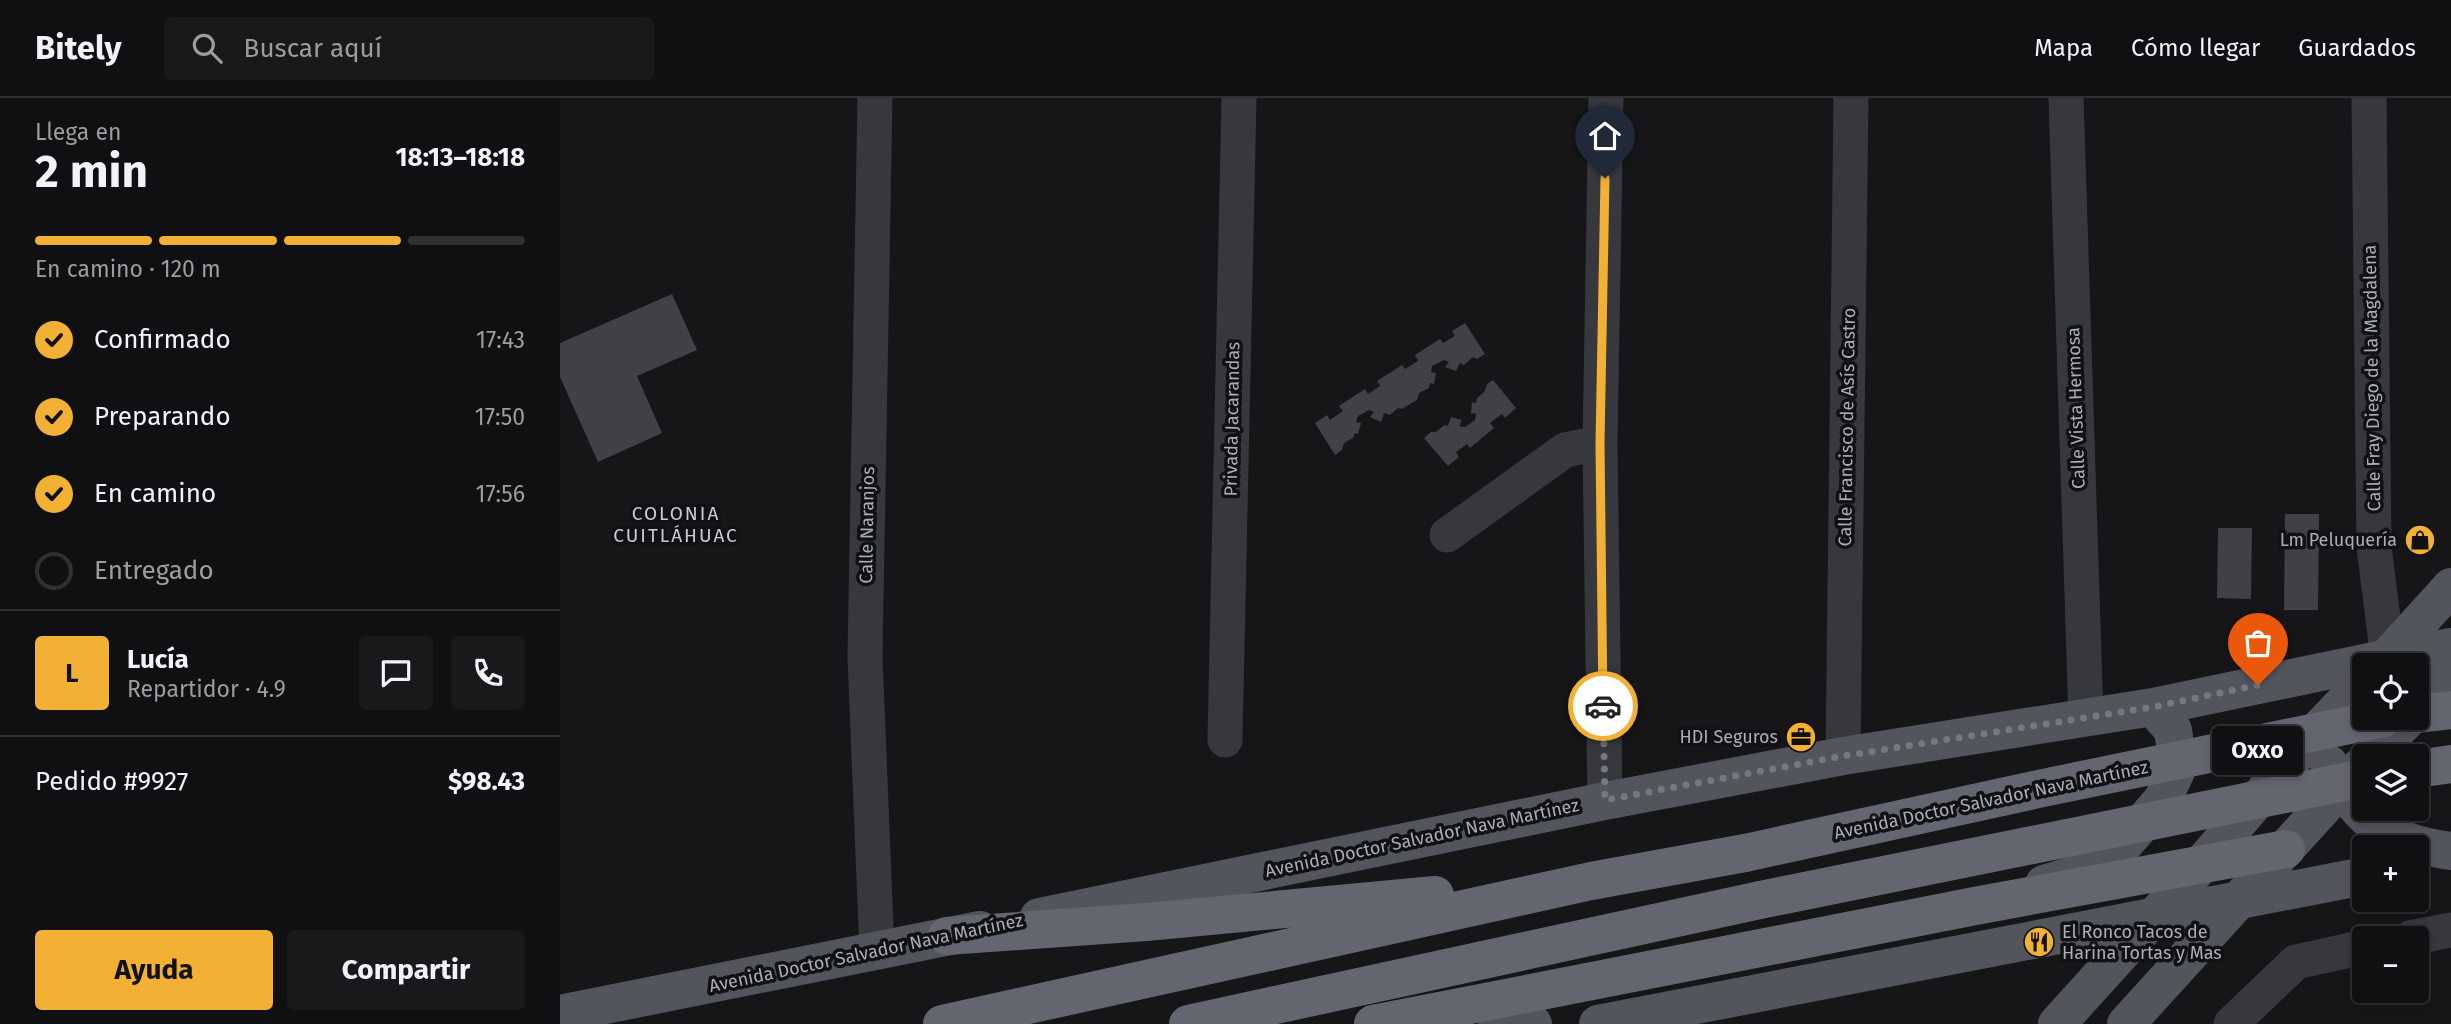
<!DOCTYPE html>
<html lang="es">
<meta charset="utf-8">
<style>
body{margin:0;font-family:"Fira Sans",sans-serif;background:#19191b;color:#f1f3f6;height:100vh;display:flex;flex-direction:column;font-size:26px;white-space:nowrap}
*{box-sizing:border-box;margin:0}
p{font-size:23px;color:#9c9d9f}
.icon{flex:none;width:38px;height:38px;fill:none;stroke:currentColor;stroke-width:2;stroke-linecap:round;stroke-linejoin:round}
.map{position:relative;flex:1;overflow:hidden}
.drawer{display:flex;flex-direction:column;background:#101012;width:560px}
.drawer>*{flex:none}
.buttons{position:absolute;left:1792px;top:555px;display:grid;gap:14px}
.buttons a{display:grid;place-items:center;width:77px;height:77px;border-radius:7px;background:#101012;box-shadow:0 4px 10px #0003,0 0 0 2px #303032;font-size:35px}
.pin{position:absolute;display:grid;place-items:center;width:60px;height:60px;color:#fff;margin:-72px -30px;border-radius:50% 50% 50% 0;rotate:-45deg;box-shadow:0 0 7px #0007}
.pin .icon{rotate:45deg}
.courier{position:absolute;display:grid;place-items:center;width:70px;height:70px;margin:-35px;border:5px solid #f2b134;border-radius:50%;background:#fff;color:#222;box-shadow:0 2px 9px #0007}
.bubble{position:absolute;height:49px;border-radius:7px;background:#101012;box-shadow:0 4px 10px #0003,0 0 0 2px #303032;font-size:23px;font-weight:700;line-height:49px;text-align:center}
.headline em{font-style:normal;font-weight:700}
.headline div{display:flex;flex-direction:column-reverse}
.headline{display:flex;align-items:center;justify-content:space-between;height:119px;padding:0 35px}
h1{font-size:46px;font-weight:700;line-height:52px}
.bar{display:grid;grid-template-columns:repeat(4,1fr);gap:10px 7px;align-content:center;height:84px;padding:0 35px}
.bar i{height:9px;border-radius:5px;background:#303032}
.bar .selected{background:#f2b134}
.bar p{grid-column:span 4}
.line{display:flex;align-items:center;gap:18px;padding:0 35px;border-top:2px solid #303032}
.line div{flex:1}
.round{display:grid;place-items:center;flex:none;width:74px;height:74px;border-radius:7px;background:#19191b}
ol{padding:0 35px;list-style:none}
li{display:flex;align-items:center;gap:21px;height:77px}
li p{margin-inline-start:auto}
li .icon{padding:7px;border-radius:50%;background:#f2b134;color:#111;stroke-width:4}
li:last-child{color:#9c9d9f}
li i{width:38px;height:38px;border:4px solid #303032;border-radius:50%}
.primary-button{display:flex;gap:14px;margin-top:auto;padding:14px 35px}
.primary-button a{flex:1;height:80px;border-radius:7px;background:#f2b134;color:#111;font-size:28px;font-weight:700;line-height:80px;text-align:center}
.primary-button a+a{background:#19191b;color:#f1f3f6}
header{display:flex;align-items:center;gap:42px;box-sizing:border-box;height:98px;padding:0 35px;background:#101012;border-bottom:2px solid #303032}
header strong{font-size:33px}
nav{display:flex;gap:38px;margin-inline-start:auto;font-size:24px}
.search{width:490px;height:63px;background:#19191b;display:flex;align-items:center;gap:18px;box-sizing:border-box;padding:0 24px;border-radius:7px;color:#9c9d9f;font-size:26px}
main{display:flex;flex:1;min-height:0}
.map>svg:first-child{display:block}
</style>
<header>
<strong>Bitely</strong>
<div class="search"><svg class="icon" aria-label="search" viewBox="0 0 24 24"><circle cx="10" cy="10" r="6"/><path d="M15 15l6 6"/></svg>Buscar aquí</div>
<nav><a>Mapa</a><a>Cómo llegar</a><a>Guardados</a></nav>
</header>
<main>
<section class="drawer">
<div class="headline"><div><h1>2 min</h1><p>Llega en</p></div><em>18:13–18:18</em></div>
<div class="bar"><i class="selected"></i><i class="selected"></i><i class="selected"></i><i></i><p>En camino · 120 m</p></div>
<ol>
<li><svg class="icon" aria-label="check" viewBox="0 0 24 24"><path d="M5 12l5 5 9-10"/></svg>Confirmado<p>17:43</p></li>
<li><svg class="icon" aria-label="check" viewBox="0 0 24 24"><path d="M5 12l5 5 9-10"/></svg>Preparando<p>17:50</p></li>
<li><svg class="icon" aria-label="check" viewBox="0 0 24 24"><path d="M5 12l5 5 9-10"/></svg>En camino<p>17:56</p></li>
<li><i></i>Entregado</li>
</ol>
<div class="line" style="height:126px"><b class="round" style="background:#f2b134;color:#111">L</b><div><b>Lucía</b><p>Repartidor · 4.9</p></div><a class="round"><svg class="icon" aria-label="chat" viewBox="0 0 24 24"><path d="M4 5h16v11H9l-5 4z"/></svg></a><a class="round"><svg class="icon" aria-label="phone" viewBox="0 0 24 24"><path d="M5 4h4l2 5-3 2q2 4 5 5l2-3 5 2v4C11 20 4 13 5 4z"/></svg></a></div>
<div class="line" style="height:91px"><div>Pedido #9927</div><b>$98.43</b></div>
<div class="primary-button"><a>Ayuda</a><a>Compartir</a></div>
</section>
<div class="map">
<svg width="1891" height="926" viewBox="0 0 1891 926">
<rect width="100%" height="100%" fill="#161618"/>
<path fill="#404145" d="M 112,196 L 137,252 L 77,278 L 102,335 L 38,364 L 0,279 L 0,245 Z
M 905,225 L 925,256 L 917,261 L 913,259 L 904,267 L 900,265 L 896,273 L 885,269 L 889,264 L 884,262 L 872,268 L 871,274 L 876,275 L 874,286 L 870,285 L 869,290 L 859,295 L 857,302 L 850,306 L 842,311 L 838,310 L 830,317 L 824,315 L 821,324 L 810,319 L 814,314 L 809,312 L 798,318 L 796,324 L 801,325 L 798,336 L 795,335 L 793,340 L 784,345 L 782,352 L 775,357 L 755,325 L 767,317 L 770,322 L 783,313 L 779,308 L 805,291 L 808,296 L 820,288 L 817,283 L 842,267 L 845,271 L 858,263 L 855,257 L 880,241 L 883,245 L 895,238 L 892,233 Z
M 933,282 L 956,310 L 945,320 L 942,316 L 930,325 L 934,330 L 910,350 L 907,346 L 896,354 L 899,359 L 888,368 L 864,340 L 871,334 L 876,334 L 884,327 L 888,328 L 891,319 L 902,322 L 899,328 L 905,329 L 915,322 L 916,316 L 911,315 L 912,304 L 916,305 L 917,300 L 925,293 L 927,286 Z
M 1725,416 L 1759,416 L 1758,512 L 1724,512 Z
M 1658,430 L 1692,430 L 1691,501 L 1657,500 Z"/>
<g fill="none" stroke-linecap="round" stroke-linejoin="round">
<path stroke="#37383d" stroke-width="35" d="M 315,0 L 305,559 L 317,854
M 1506,0 L 1526,620
M 1809,0 L 1814,449 L 1828,560
M 887,437 L 1005,352 L 1040,345
M 665,642 L 679,0
M 1283,658 L 1291,0
M 1045,703 L 1040,345 L 1046,0
M 1850,840 L 1891,832
M 1671,926 L 1736,864 L 1804,849"/>
<path stroke="#53555c" stroke-width="38" d="M 1822,565 L 1891,489
M 1857,611 L 1891,576
M 1811,658 L 1849,620
M 1769,666 C 1799,724 1826,744 1891,753
M 1484,786 L 1520,775 L 1565,745 L 1603,701 L 1618,669 L 1613,632 L 1593,609
M 479,819 L 1045,703 L 1283,658 L 1593,609 L 1828,560 L 1891,549
M 920,906 L 973,926
M 0,916 L 420,832
M 1038,926 L 1804,778
M 1497,926 L 1641,767 L 1754,636 L 1804,584
M 1566,926 L 1800,669"/>
<path stroke="#63666e" stroke-width="38" d="M 1857,616 L 1891,612
M 1857,671 L 1891,666
M 387,838 L 586,824 L 875,797
M 382,926 L 1031,783 L 1185,755
M 628,926 L 1200,802
M 813,926 L 1415,808 L 1726,751"/>
<path stroke="#63666e" stroke-width="38" d="M 1185,755 L 1483,690 L 1824,620
M 1200,802 L 1804,680"/>
</g>
<g fill="none" stroke-linecap="round" stroke-linejoin="round">
<path stroke="#757880" stroke-width="7" stroke-dasharray="0 12.6" d="M 1043,608 L 1045,702 L 1283,658 L 1593,609 L 1698,587"/>
<path stroke="#f2b134" stroke-width="9" d="M 1043,608 L 1040,345 L 1045,80"/>
</g>
<defs>
<g id="shop-disc" transform="scale(1.575)"><circle r="9.5" fill="#f2b134" stroke="#111113"/><path d="M-5-2.5h2.3a2.7 3.5 0 0 1 5.4 0H5L5.5 6h-11ZM-1.5-2.5h3a1.5 2.3 0 0 0-3 0Z" fill="#111"/></g>
<g id="office-disc" transform="scale(1.575)"><circle r="9.5" fill="#f2b134" stroke="#111113"/><path d="M-6-3h4V-5.5h4V-3h4V5H-6ZM-1-4.5V-3h2v-1.5ZM-6 0V1H6V0Z" fill="#111"/></g>
<g id="restaurant-disc" transform="scale(1.575)"><circle r="9.5" fill="#f2b134" stroke="#111113"/><path d="M-5-6h1v4h1v-4h1v4h1v-4h1v5L-1.5 .5V6h-2V.5L-5-1ZM5-6V6H3V1.5H1.5Q1.5-4 5-6Z" fill="#111"/></g>
</defs>
<g fill-rule="evenodd">
<use href="#shop-disc" x="1860" y="442"/>
<use href="#office-disc" x="1241" y="639"/>
<use href="#restaurant-disc" x="1479" y="844"/>
</g>
<g text-anchor="middle" dominant-baseline="central" stroke-width="7" stroke-linejoin="round" paint-order="stroke">
<g font-size="18" fill="#a8adb8" stroke="#111113">
<text transform="translate(1812 280) rotate(-91)">Calle Fray Diego de la Magdalena</text>
<text transform="translate(1516 310) rotate(-92)">Calle Vista Hermosa</text>
<text transform="translate(672 321) rotate(-89)">Privada Jacarandas</text>
<text transform="translate(1287 329) rotate(-89)">Calle Francisco de Asís Castro</text>
<text transform="translate(307 427) rotate(-89)">Calle Naranjos</text>
<text transform="translate(1431 702) rotate(-12)">Avenida Doctor Salvador Nava Martínez</text>
<text transform="translate(862 740) rotate(-12)">Avenida Doctor Salvador Nava Martínez</text>
<text transform="translate(306 855) rotate(-12)">Avenida Doctor Salvador Nava Martínez</text>
</g>
<g font-size="18" fill="#a8adb8" stroke="#111113" text-anchor="end">
<text x="1837" y="442">Lm Peluquería</text>
<text x="1218" y="639">HDI Seguros</text>
<text x="1502" y="834" text-anchor="start">El Ronco Tacos de<tspan x="1502" dy="21">Harina Tortas y Mas</tspan></text>
</g>
<g font-size="19" letter-spacing="2" fill="#c9ccd4" stroke="#111113">
<text x="116" y="415">COLONIA<tspan x="116" dy="22">CUITLÁHUAC</tspan></text>
</g>
</g>
</svg>
<div class="buttons">
<a><svg class="icon" aria-label="locate" viewBox="0 0 24 24"><circle cx="12" cy="12" r="6"/><path d="M12 2v4M12 18v4M2 12h4M18 12h4"/></svg></a>
<a><svg class="icon" aria-label="layers" viewBox="0 0 24 24"><path d="M12 4l9 5-9 5-9-5zM3 14l9 5 9-5"/></svg></a>
<a>+</a>
<a>−</a>
</div>
<div class="pin" style="left:1698px;top:587px;background:#ea580c"><svg class="icon" aria-label="bag" viewBox="0 0 24 24"><path d="M5 8h14l-1 12H6zM9 8a3 3 0 0 1 6 0"/></svg></div>
<div class="pin" style="left:1045px;top:80px;background:#1f2937"><svg class="icon" aria-label="home" viewBox="0 0 24 24"><path d="M3 11l9-7 9 7M6 9v11h12V9"/></svg></div>
<div class="courier" style="left:1043px;top:608px"><svg class="icon" aria-label="car" viewBox="0 0 24 24"><path d="M5 17H2v-5l4-1 3-4h7l3 4 3 1v5h-3M9 17h6M6 11h13"/><circle cx="7" cy="17" r="2"/><circle cx="17" cy="17" r="2"/></svg></div>
<div class="bubble" style="left:1652px;top:628px;width:91px">Oxxo</div>
</div>
</main>
